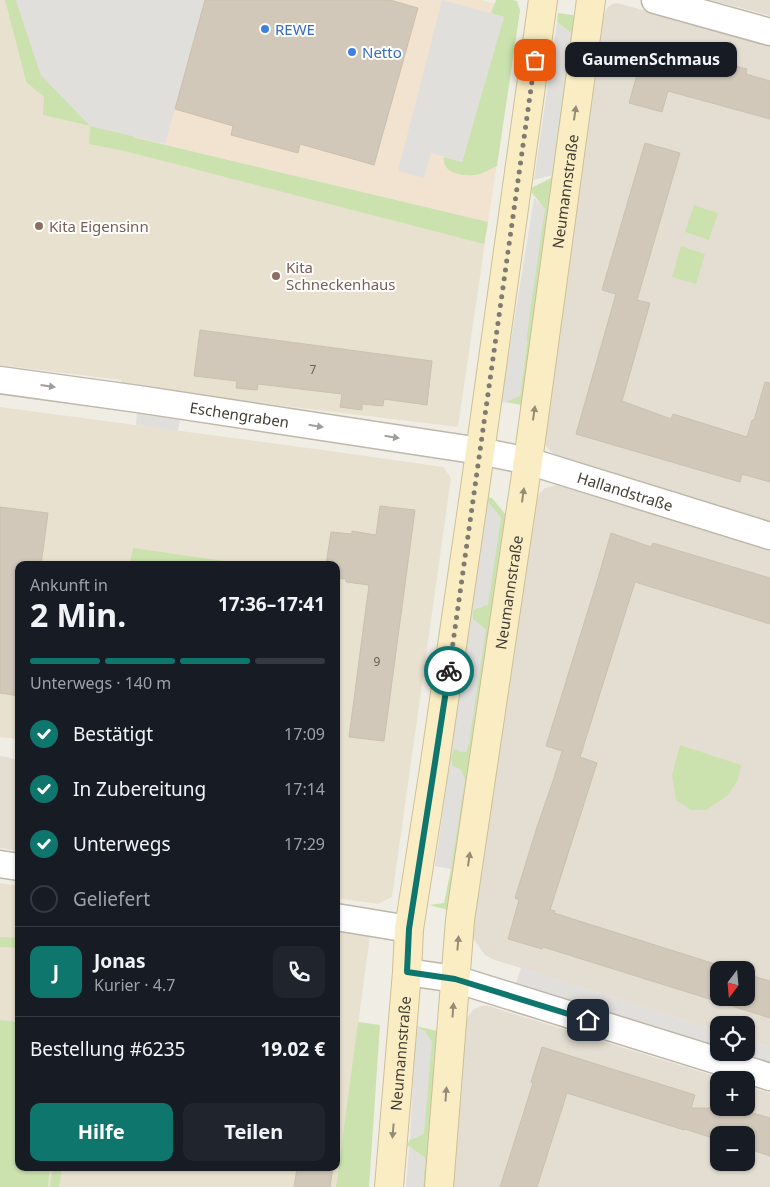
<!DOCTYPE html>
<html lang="de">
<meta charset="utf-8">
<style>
body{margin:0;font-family:"Noto Sans",sans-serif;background:#20242c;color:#f1f3f6;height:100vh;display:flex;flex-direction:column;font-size:19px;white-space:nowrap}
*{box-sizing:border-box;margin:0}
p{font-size:16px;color:#9ea1a6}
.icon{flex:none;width:28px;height:28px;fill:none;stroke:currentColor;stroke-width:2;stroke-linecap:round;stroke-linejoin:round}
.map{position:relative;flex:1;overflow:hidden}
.drawer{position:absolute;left:15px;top:561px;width:325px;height:610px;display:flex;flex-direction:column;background:#171b24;border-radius:10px;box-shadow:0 1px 4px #0004}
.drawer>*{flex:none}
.needle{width:32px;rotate:196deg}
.fabs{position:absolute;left:710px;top:961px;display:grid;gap:10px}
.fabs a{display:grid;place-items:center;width:45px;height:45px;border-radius:10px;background:#171b24;box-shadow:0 1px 4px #0004;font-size:25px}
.pin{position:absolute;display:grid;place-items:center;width:42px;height:42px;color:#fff;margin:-21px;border-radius:10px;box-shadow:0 2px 8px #0006}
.courier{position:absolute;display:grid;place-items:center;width:50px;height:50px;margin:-25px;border:4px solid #0f766e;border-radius:50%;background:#fff;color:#222;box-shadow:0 1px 6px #0007}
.bubble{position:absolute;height:35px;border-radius:10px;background:#171b24;box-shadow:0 1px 4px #0004;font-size:16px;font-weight:700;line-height:35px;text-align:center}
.overview em{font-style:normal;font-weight:700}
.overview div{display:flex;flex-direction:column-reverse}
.overview{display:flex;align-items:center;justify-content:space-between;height:85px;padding:0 15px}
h1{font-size:32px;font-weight:700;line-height:38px}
.bar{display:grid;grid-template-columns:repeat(4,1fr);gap:8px 5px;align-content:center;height:60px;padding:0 15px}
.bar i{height:6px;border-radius:4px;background:#363941}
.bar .active{background:#0f766e}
.bar p{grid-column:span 4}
.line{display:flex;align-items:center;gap:12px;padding:0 15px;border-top:1px solid #363941}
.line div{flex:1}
.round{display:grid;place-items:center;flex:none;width:52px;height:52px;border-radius:10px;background:#20242c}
ol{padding:0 15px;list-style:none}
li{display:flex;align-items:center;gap:15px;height:55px}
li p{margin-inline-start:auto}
li .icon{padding:5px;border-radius:50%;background:#0f766e;color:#fff;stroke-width:4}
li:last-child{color:#9ea1a6}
li i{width:28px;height:28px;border:2px solid #363941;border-radius:50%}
.cta{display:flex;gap:10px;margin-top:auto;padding:10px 15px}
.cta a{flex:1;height:58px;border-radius:10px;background:#0f766e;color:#fff;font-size:20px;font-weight:700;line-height:58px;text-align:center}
.cta a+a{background:#20242c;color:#f1f3f6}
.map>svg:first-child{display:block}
</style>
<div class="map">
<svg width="770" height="1187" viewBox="0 0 770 1187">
<rect width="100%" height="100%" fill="#f0ede4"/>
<path fill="#e4ded2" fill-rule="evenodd" d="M 711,0 L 770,0 L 770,16 L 760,13 Z
M 617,3 L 770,45 L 770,523 L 557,456 L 550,451 L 546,446 L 544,438 L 604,15 L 607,8 L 612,4 Z
M 557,485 L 770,550 L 770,1047 L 746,1040 L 746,1025 L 719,1025 L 719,1031 L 492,959 L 485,955 L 473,938 L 471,929 L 537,496 L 545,488 ZM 719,970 L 746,970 L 746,998 L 719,998 Z
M 0,756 L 7,757 L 19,761 L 19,851 L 0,848 Z
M 481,1006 L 488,1006 L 728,1080 L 719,1080 L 719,1108 L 746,1108 L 746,1086 L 770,1093 L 770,1187 L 451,1187 L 461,1040 L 467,1018 L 473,1010 ZM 719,1135 L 746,1135 L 746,1162 L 719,1162 Z"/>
<path fill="#f1e3d0" d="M 5,0 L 481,0 L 520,10 L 488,222 L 43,115 Z"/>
<path fill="#e9e1cf" d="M 0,0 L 5,0 L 26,82 L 44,97 L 43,115 L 488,222 L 458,427 L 121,386 L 121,380 L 0,365 Z
M 0,407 L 323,450 L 443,467 L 451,478 L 392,897 L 378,904 L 336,898 L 336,565 L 19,565 L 19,739 L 0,737 Z
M 0,883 L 19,886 L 19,1168 L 336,1168 L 336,931 L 370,936 L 336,1187 L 0,1187 Z"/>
<path fill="#cbe2af" d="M 5,0 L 16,0 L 41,75 L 136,138 L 488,222 L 484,244 L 125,151 L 89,144 L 90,126 L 43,115 L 44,97 L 26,82 Z
M 496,0 L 513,0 L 517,1 L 520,10 L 497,166 C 490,169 481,175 474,175 C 460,176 442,173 444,157 L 462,162 L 503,17 L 491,13 Z
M 558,13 L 579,16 L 522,405 L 505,402 L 520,395 L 527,341 L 513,332 L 513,328 L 517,325 L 545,209 L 532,193 L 531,188 L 551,178 L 571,33 L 557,22 Z
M 694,205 L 718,213 L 709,240 L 685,232 Z
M 681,246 L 705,254 L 696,284 L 672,277 Z
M 487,497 L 492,498 L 506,515 L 448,910 L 429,905 L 444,903 L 451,869 L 452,765 L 451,758 L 454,747 L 473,619 C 471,611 473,608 482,607 L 501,518 L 487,501 Z
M 133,548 L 238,563 L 238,565 L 130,565 Z
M 680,745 L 741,765 L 738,780 L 727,796 L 706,810 L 691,810 L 676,800 L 672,775 Z
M 0,937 L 19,938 L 19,948 L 0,947 Z
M 0,1020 L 19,1022 L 19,1168 L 50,1168 L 48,1187 L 0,1187 Z
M 358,1022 L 380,1025 L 369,1187 L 336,1187 Z
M 416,1026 L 437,1031 L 427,1187 L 423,1187 L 425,1158 L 407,1145 L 410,1139 L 415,1138 L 424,1133 L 425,1032 Z
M 52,1168 L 62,1168 L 59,1187 L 50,1187 Z"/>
<path fill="#e1dfdc" d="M 16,0 L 205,0 L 165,144 L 90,126 L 41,75 Z
M 442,0 L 504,17 L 462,162 L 431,153 L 424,178 L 398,171 Z
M 557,22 L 571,33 L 552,175 L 534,180 Z
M 534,198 L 545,208 L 529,319 L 520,396 L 505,402 L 501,403 Z
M 137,409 L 181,414 L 178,431 L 136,425 Z
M 487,501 L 501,518 L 488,605 L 476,608 L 473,611 L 472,614 L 473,619 L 486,630 L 469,743 L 466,752 L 461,752 L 454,748 L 451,758 L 452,765 L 461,770 L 465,780 L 451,869 L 435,866 Z
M 521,968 L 719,1031 L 719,1051 L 515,986 Z
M 416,1026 L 425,1032 L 432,1041 L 424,1133 L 415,1138 L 410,1139 Z
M 746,1040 L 770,1047 L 770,1067 L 724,1053 L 746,1052 Z
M 409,1147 L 425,1158 L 423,1187 L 406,1187 Z"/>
<path fill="#d1c8ba" stroke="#cbc0ae" d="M 205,0 L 390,0 L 418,8 L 374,165 L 300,144 L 298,153 L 231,135 L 233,126 L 175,109 Z
M 645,46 L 681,56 L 683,52 L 747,69 L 746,74 L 770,81 L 770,119 L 668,91 L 662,112 L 629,103 Z
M 645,143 L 680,153 L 637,300 L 650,303 L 622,401 L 671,419 L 673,414 L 747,437 L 752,420 L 754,420 L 765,382 L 770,383 L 770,482 L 742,474 L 740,482 L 576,434 L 616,294 L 602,290 Z
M 200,330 L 432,361 L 427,405 L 384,399 L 383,406 L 362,404 L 362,410 L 340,407 L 342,394 L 258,384 L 257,390 L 236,388 L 237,381 L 194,376 Z
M 380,506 L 415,510 L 384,741 L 349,737 L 369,585 L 346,582 L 346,579 L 336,578 L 336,565 L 326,565 L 331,532 L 352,534 L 352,531 L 376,535 Z
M 0,507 L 48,513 L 41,565 L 19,565 L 19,696 L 0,693 Z
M 611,533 L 651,547 L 653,543 L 770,578 L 770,624 L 635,582 L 580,757 L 597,763 L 550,910 L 555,911 L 554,913 L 734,970 L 719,970 L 719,998 L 746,998 L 746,974 L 770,981 L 770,1018 L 543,947 L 542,949 L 508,939 L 519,900 L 515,898 L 537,827 L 554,778 L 562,751 L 546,746 L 599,575 Z
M 542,1047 L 695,1095 L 691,1108 L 736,1108 L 770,1118 L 770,1156 L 746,1148 L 746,1135 L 719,1135 L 719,1140 L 685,1129 L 684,1130 L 567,1093 L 537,1187 L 500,1187 L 533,1083 L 531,1082 Z
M 297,1168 L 333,1168 L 330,1187 L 294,1187 Z"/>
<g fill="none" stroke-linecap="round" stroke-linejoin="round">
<g stroke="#beb7aa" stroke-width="29">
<g id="street">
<path d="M 655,0 L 770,32"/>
<path id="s1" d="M 0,380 L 138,399 L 480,451 L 528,461 L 770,536"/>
<path d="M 0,864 L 19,867"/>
<path d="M 336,917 L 409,929"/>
<path d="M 407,972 L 455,979 L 770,1077"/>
</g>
</g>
<g stroke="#cdbf96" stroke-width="30">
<g id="secondary">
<path id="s2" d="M 389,1187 L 407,972 L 409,929 L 434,769 L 475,488 L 543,0"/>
<path id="s3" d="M 439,1187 L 460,920 L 528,461 L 591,0"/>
</g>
</g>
<use href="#street" stroke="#fff" stroke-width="26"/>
<use href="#secondary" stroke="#faedc4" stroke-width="28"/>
</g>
<defs><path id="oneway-solid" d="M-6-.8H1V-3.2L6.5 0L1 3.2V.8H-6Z" transform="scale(1.25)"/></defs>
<g fill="#958c75">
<use href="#oneway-solid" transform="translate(575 113) rotate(-82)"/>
<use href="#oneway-solid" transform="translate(534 413) rotate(-82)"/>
<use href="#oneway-solid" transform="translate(523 495) rotate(-82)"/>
<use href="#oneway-solid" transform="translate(469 859) rotate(-82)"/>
<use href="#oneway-solid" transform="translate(458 943) rotate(-85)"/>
<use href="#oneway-solid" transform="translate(453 1010) rotate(-86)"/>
<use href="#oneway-solid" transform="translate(446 1094) rotate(-86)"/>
<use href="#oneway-solid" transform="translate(393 1131) rotate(95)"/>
</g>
<g fill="#a09e9a">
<use href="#oneway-solid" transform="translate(48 386) rotate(8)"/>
<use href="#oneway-solid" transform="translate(316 426) rotate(9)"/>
<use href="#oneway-solid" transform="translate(392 437) rotate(9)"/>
</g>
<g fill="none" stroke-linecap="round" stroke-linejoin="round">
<path stroke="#7f7b72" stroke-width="5" stroke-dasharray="0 9" d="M 449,671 L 535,60"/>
<path stroke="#0f766e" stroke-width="6" d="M 449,671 L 434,769 L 409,929 L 407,972 L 455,979 L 588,1020"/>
</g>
<g fill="#3f7fe0" stroke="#fff" stroke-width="2">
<circle cx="265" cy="29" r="5"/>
<circle cx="352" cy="52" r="5"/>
</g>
<g fill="#8d6e63" stroke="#fff" stroke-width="2">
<circle cx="39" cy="226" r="5"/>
<circle cx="276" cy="276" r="5"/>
</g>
<g text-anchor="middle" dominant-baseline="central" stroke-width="4" stroke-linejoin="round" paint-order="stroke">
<g font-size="12" fill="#666056">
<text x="313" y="369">7</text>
<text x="377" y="661">9</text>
</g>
<g font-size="15" fill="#366cbe" stroke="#fff" text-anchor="start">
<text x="275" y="29">REWE</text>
<text x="362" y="52">Netto</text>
</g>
<g font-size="15" fill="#423d34" stroke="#fff">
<text stroke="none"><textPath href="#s3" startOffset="1004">Neumannstraße</textPath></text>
<text stroke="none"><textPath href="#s1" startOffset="242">Eschengraben</textPath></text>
<text stroke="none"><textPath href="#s1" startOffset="636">Hallandstraße</textPath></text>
<text stroke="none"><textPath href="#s3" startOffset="599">Neumannstraße</textPath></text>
<text stroke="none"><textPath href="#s2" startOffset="134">Neumannstraße</textPath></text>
</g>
<g font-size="15" fill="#785e54" stroke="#fff" text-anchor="start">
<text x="49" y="226">Kita Eigensinn</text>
<text x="286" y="267">Kita<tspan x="286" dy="17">Schneckenhaus</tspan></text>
</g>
</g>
</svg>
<div class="fabs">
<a><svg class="needle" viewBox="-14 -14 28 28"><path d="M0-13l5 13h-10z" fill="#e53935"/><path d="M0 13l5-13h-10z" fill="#9ea1a6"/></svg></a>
<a><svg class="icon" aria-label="locate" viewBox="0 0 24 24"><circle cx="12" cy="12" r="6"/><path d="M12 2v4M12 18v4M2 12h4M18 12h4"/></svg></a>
<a>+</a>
<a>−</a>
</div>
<div class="pin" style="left:535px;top:60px;background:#ea580c"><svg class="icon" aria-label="bag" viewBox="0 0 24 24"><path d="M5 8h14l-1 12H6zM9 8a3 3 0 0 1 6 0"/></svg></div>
<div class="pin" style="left:588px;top:1020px;background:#1f2937"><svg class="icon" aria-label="home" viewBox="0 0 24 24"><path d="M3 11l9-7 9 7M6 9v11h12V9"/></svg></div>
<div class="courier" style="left:449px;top:671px"><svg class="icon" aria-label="bike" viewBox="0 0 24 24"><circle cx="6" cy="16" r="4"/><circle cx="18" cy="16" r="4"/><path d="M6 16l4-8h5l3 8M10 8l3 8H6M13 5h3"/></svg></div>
<div class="bubble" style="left:565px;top:42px;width:172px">GaumenSchmaus</div>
<section class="drawer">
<div class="overview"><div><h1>2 Min.</h1><p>Ankunft in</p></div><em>17:36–17:41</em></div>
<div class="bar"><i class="active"></i><i class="active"></i><i class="active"></i><i></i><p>Unterwegs · 140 m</p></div>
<ol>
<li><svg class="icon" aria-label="check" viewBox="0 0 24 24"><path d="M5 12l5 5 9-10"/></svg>Bestätigt<p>17:09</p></li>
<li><svg class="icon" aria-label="check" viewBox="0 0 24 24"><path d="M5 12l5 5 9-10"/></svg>In Zubereitung<p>17:14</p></li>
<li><svg class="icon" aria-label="check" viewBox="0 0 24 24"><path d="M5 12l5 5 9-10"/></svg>Unterwegs<p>17:29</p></li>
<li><i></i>Geliefert</li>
</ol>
<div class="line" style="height:90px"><b class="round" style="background:#0f766e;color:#fff">J</b><div><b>Jonas</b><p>Kurier · 4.7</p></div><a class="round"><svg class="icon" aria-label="phone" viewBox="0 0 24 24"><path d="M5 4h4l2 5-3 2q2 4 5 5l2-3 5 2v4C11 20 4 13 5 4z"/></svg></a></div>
<div class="line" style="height:65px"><div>Bestellung #6235</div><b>19.02 €</b></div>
<div class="cta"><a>Hilfe</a><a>Teilen</a></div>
</section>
</div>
